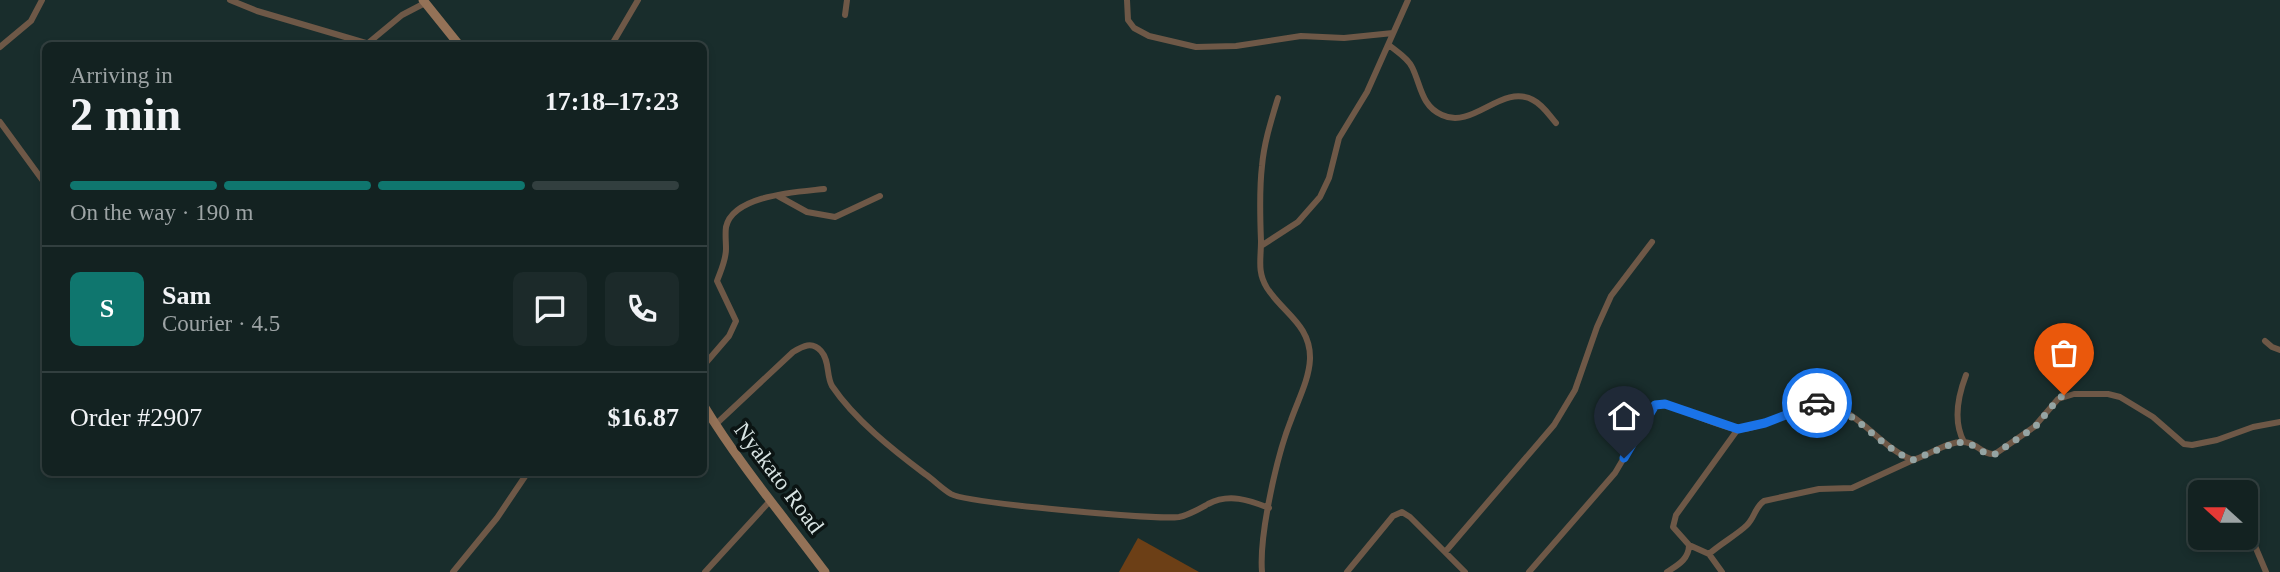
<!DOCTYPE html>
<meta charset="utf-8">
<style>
body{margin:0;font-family:Georgia,serif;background:#1c2a2a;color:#f1f3f6;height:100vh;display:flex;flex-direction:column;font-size:26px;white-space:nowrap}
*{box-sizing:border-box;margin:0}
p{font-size:23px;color:#9da4a5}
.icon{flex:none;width:38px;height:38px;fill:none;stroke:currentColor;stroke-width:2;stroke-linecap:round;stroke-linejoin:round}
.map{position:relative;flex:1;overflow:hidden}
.sheet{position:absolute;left:42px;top:42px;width:665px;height:434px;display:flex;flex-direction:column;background:#132221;border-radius:10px;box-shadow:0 4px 10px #0003,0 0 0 2px #323f3f}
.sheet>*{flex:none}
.needle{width:46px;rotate:291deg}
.tools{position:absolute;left:2188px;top:480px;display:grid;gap:14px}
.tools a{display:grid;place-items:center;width:70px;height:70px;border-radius:10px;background:#132221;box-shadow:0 4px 10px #0003,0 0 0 2px #323f3f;font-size:35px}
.pin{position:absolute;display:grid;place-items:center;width:60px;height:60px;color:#fff;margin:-72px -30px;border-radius:50% 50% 50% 0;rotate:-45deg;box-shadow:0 0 7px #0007}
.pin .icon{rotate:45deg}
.courier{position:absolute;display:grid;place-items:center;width:70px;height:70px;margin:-35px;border:5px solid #1a73e8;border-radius:50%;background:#fff;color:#222;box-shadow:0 2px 9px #0007}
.summary em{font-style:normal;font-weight:700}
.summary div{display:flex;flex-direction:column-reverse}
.summary{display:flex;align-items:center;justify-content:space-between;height:119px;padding:0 28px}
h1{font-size:46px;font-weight:700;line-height:52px}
.bar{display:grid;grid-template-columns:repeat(4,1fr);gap:10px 7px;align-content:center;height:84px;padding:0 28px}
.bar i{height:9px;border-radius:5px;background:#323f3f}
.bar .on{background:#0f766e}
.bar p{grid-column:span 4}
.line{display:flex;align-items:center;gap:18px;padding:0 28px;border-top:2px solid #323f3f}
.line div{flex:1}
.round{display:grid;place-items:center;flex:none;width:74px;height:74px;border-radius:10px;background:#1c2a2a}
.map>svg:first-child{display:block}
</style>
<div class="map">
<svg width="2280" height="572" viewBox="0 0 2280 572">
<rect width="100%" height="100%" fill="#192d2c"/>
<path fill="#6c3f16" d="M 1138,538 L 1199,572 L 1119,572 Z"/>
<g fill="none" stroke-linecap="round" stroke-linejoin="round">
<path stroke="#6e5847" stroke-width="6" d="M 230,0 L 257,11 L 376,46
M 1127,0 L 1128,20 L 1134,28 L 1149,36 L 1196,47 L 1236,46 L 1301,36 L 1344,38 L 1393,33
M 845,15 L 847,0
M 367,44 L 402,15 L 425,3
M 1389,45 C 1396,51 1408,58 1412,67 C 1421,85 1421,106 1442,115 C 1473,130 1502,83 1533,100 C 1543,105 1549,115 1556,123
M 611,46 L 638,0
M 0,47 L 31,21 L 42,0
M 0,122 L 46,185
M 778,196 L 807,212 L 835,217 L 880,196
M 1261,246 L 1298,222 L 1320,197 L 1329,178 L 1339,138 L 1367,92 L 1408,0
M 2265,341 L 2272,347 L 2280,350
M 704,365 L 729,336 L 736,321 L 717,281 C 721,270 726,260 726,249 C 726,241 725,234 726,227 C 733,195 797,192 824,189
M 715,425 L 793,352 C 803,346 812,341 821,351 C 830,361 826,375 832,386 C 855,420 893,450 925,474 C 934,480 941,488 951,494 C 967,503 1155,520 1179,517 C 1189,515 1199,509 1208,504 C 1229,493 1249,500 1269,508
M 1964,442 C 1953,422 1958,396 1966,375
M 1689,545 L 1709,554 L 1722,572
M 2255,546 L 2266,572
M 1446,551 L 1554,425 L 1575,390 L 1597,327 L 1611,296 L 1652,242
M 1709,554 C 1720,544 1738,534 1747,525 C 1755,517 1755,507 1764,501 L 1819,489 L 1852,488 L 1913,460
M 453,572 L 497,518 L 528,472
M 705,572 L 769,502
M 1262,572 C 1259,535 1277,455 1291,420 C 1298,400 1309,380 1310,359 C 1311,325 1283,313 1267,288 C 1257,272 1261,259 1261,241 C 1260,216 1259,191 1262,166 C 1264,143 1271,121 1278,98
M 1347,572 L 1393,516 L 1402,512 L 1410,517 L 1465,572
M 1529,572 L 1615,473 L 1655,405 L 1665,404 C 1684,410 1718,426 1736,429 C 1763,432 1801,399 1823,403 C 1859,410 1880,448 1913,460 C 1930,455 1951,438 1969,443 C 1979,446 1984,455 1995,454 L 2034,427 L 2058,399 L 2074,394 L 2108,394 L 2120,397 L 2153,417 L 2184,444 L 2192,445 L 2217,440 L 2253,427 L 2280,422
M 1667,572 C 1678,565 1689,559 1689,545 L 1673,527 L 1676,515 L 1738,429"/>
<path stroke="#947257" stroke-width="9" d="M 423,0 L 460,46
M 704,406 C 740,465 784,517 825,572"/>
</g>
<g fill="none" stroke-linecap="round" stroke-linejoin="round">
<path stroke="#95a4a3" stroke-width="7" stroke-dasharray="0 12.6" d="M 1817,403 C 1856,407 1878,448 1913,460 L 1957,442 L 1970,444 L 1987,454 L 1995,454 L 2035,427 L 2058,399 L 2064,395"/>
<path stroke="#1a73e8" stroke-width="9" d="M 1624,458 L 1655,405 L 1665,404 L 1738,429 L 1765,423 L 1817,403"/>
</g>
<g text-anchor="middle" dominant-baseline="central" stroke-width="7" stroke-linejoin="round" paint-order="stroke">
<g font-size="23" fill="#d8e4e3" stroke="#0b1413">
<text transform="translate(779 478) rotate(53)">Nyakato Road</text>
</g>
</g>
</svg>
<div class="tools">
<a><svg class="needle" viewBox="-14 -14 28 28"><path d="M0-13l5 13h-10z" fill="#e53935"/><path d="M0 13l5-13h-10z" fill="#9da4a5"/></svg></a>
</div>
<div class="pin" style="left:2064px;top:395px;background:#ea580c"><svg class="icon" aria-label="bag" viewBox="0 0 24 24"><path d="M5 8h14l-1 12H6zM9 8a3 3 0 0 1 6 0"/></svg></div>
<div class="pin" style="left:1624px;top:458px;background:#1f2937"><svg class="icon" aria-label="home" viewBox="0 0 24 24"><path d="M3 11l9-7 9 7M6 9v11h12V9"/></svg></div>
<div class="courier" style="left:1817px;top:403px"><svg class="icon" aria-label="car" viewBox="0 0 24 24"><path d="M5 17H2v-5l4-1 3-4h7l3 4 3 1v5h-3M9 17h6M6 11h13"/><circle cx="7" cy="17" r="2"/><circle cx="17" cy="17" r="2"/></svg></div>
<section class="sheet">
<div class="summary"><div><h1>2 min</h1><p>Arriving in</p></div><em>17:18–17:23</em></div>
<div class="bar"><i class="on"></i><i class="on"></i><i class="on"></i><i></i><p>On the way · 190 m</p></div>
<div class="line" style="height:126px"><b class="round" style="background:#0f766e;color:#fff">S</b><div><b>Sam</b><p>Courier · 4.5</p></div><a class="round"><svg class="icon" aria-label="chat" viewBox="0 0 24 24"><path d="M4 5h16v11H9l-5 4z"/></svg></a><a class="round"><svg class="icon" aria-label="phone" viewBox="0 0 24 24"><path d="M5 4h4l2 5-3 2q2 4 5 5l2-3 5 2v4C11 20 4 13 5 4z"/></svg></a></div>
<div class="line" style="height:91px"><div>Order #2907</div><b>$16.87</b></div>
</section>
</div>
